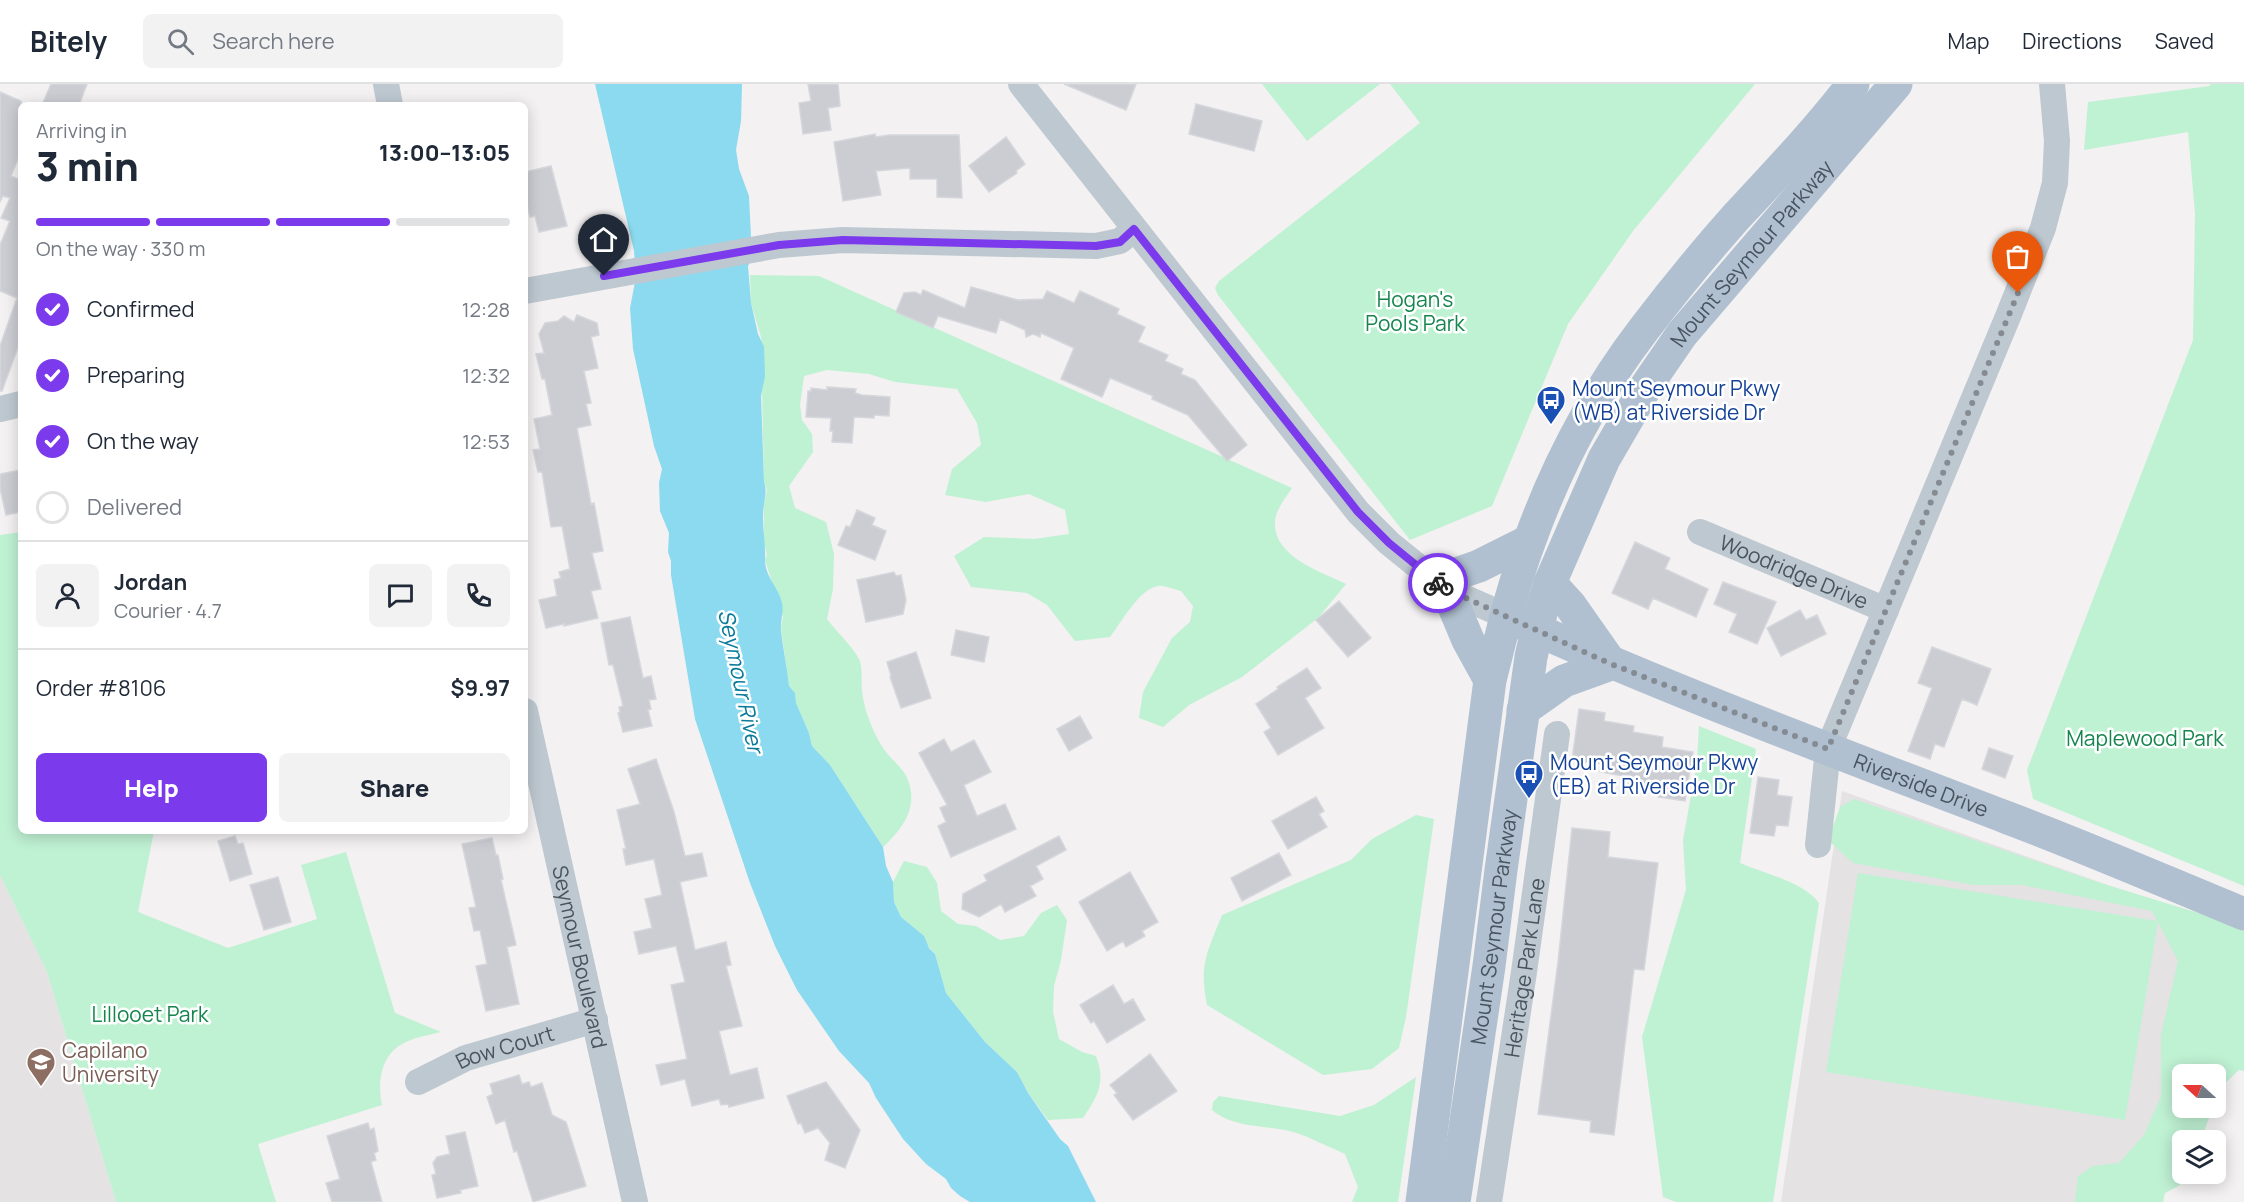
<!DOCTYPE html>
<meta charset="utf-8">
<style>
body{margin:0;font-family:Manrope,sans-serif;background:#f2f2f3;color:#1f2937;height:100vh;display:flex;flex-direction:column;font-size:22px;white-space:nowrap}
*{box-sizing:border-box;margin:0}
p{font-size:20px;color:#747a83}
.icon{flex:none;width:33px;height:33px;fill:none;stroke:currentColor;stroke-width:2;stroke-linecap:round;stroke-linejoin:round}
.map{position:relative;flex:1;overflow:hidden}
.drawer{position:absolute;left:18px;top:18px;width:510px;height:732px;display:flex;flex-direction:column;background:#fff;border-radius:9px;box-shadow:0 3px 15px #0003}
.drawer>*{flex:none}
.needle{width:39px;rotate:291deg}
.tools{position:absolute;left:2172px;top:980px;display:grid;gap:12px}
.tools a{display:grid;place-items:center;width:54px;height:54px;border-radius:9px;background:#fff;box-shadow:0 3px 15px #0003;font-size:30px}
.pin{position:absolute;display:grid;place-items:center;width:51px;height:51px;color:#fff;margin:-62px -26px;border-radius:50% 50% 50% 0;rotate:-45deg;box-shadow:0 0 6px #0007}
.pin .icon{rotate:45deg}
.courier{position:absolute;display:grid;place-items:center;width:60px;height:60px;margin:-30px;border:4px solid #7c3aed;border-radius:50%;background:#fff;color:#222;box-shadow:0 2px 8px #0007}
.headline em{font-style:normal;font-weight:800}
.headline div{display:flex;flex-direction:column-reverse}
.headline{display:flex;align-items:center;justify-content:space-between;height:102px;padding:0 18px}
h1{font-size:39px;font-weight:800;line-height:45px}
.bar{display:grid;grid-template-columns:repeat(4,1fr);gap:9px 6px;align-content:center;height:72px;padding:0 18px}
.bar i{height:8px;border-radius:4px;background:#e0e1e3}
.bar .active{background:#7c3aed}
.bar p{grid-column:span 4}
.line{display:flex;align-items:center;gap:15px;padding:0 18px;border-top:2px solid #e0e1e3}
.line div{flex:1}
.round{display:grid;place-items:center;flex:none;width:63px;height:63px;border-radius:9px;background:#f2f2f3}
ol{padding:0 18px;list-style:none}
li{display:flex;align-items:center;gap:18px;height:66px}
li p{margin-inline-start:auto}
li .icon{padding:6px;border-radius:50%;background:#7c3aed;color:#fff;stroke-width:4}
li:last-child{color:#747a83}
li i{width:33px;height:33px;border:3px solid #e0e1e3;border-radius:50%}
.action{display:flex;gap:12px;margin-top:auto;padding:12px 18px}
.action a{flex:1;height:69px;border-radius:9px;background:#7c3aed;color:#fff;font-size:24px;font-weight:800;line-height:69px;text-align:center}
.action a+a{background:#f2f2f3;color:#1f2937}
header{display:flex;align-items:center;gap:36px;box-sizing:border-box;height:84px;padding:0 30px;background:#fff;border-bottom:2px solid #e0e1e3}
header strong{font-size:28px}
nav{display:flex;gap:33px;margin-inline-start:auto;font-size:21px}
.search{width:420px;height:54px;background:#f2f2f3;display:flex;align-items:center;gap:15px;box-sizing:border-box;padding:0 21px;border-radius:9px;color:#747a83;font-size:22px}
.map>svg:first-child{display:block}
</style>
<header>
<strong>Bitely</strong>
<div class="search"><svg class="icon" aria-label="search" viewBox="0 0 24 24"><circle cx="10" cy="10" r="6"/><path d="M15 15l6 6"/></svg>Search here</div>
<nav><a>Map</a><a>Directions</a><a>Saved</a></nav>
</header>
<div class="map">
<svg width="2244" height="1118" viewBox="0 0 2244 1118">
<rect width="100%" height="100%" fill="#f3f1f1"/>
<path fill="#e4e2e3" d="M 1842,707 L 2139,812 L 2191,833 L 2156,1118 L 1781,1118 Z
M 0,791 L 47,888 L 116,1118 L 0,1118 Z"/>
<path fill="#bff1d3" d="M 1262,0 L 1380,0 L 1307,57 Z
M 1390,0 L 1755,0 L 1633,147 L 1568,240 L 1492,422 L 1410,456 L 1218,211 L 1215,204 L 1219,197 L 1420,39 Z
M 2210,0 L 2244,0 L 2244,802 L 2033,715 L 2027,686 L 2193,256 L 2195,130 L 2188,48 L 2084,66 L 2088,18 L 2210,2 Z
M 750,191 L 819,192 L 1292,404 C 1286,413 1275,427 1275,438 C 1273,473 1321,488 1346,500 L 1318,534 L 1242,593 L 1189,621 L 1163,643 L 1139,634 L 1143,608 L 1172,554 L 1190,538 L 1193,522 L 1181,507 C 1175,506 1165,501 1158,502 C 1139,505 1121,539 1110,553 L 1075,557 L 1047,521 L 1027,509 L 971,503 L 954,472 L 984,453 L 1034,455 L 1069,450 L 1065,426 L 1029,410 L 986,418 L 945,411 L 952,385 L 981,361 L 977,339 L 957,305 L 895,298 L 869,290 L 827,286 L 804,292 L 800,321 L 802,336 L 812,350 L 813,368 L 789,402 L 795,424 L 826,438 L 834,470 L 833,505 L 827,535 C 837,548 852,562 859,575 C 863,583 861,598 862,607 C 864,625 871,643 880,659 C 891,679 908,683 911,708 C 914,730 898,749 883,763 L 830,681 L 812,662 L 809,649 L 796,619 L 795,609 L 789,602 L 781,544 L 783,533 L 765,476 L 767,471 L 764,459 L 764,421 L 767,406 L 764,398 L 761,253 L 751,219 Z
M 21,448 L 21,747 L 154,747 L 138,828 L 228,864 L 317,835 L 301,781 L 346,768 L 395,929 L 441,948 C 429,951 415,953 404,959 C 381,970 377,998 382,1021 L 258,1060 L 276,1118 L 116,1118 L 47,888 L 0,791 L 0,451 Z
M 1699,642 L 1756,665 L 1740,779 C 1765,790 1802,797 1819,819 L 1773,1118 L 1676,1118 L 1663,1113 L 1642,953 L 1686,806 L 1683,756 L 1697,678 Z
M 1854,715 L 2091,796 L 2244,843 L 2244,987 L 2239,986 L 2219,1005 L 2216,1016 L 2216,990 L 2182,990 L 2182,1023 L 2213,1023 L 2201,1056 L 2182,1056 L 2182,1089 L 2186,1089 L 2180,1101 L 2165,1109 L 2163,1118 L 2075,1118 L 2078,1092 L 2093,1082 L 2119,1079 L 2144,1051 L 2161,1012 L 2161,951 L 2178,877 L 2158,838 L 2125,1036 L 1826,988 L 1858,789 L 2157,837 L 2152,827 L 2022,801 L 1974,801 L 1853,779 L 1828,756 L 1840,723 Z
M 1416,731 L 1434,735 L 1406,933 L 1399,964 L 1372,985 L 1323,991 L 1207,921 C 1199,880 1207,869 1222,831 L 1351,776 L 1372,755 Z
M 904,777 L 927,783 L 937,799 L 941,827 L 958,840 L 976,842 L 1000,856 L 1024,852 L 1041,829 L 1057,821 L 1067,836 L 1061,876 L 1054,902 L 1053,928 L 1059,955 L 1082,968 L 1096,972 C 1106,998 1098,1012 1083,1034 L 1048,1036 L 1028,1009 L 1017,988 L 985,958 L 946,909 L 935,870 L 909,840 L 901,833 L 894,818 L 893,798 Z
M 1416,993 L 1398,1118 L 1352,1118 L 1358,1103 L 1345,1070 C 1329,1063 1313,1055 1297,1049 C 1269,1040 1236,1046 1212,1026 L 1213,1018 L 1219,1012 L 1340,1032 L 1374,1021 Z"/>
<path fill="#8bdaef" d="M 595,0 L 742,0 L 741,37 L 736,66 L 739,85 L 749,112 L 752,174 L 748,182 L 751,219 L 758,250 L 764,263 L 765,292 L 761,312 L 764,398 C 767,407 765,412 764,421 C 761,439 766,459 765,476 C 765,493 779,504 782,519 C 784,529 780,537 781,547 C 783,565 787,583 789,602 L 795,609 L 796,619 L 809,649 L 812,662 L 830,681 L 883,763 L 886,782 L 893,798 L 894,818 L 901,833 L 924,852 L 929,864 L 935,870 L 946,909 L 985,958 L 1017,988 L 1028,1009 L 1060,1055 L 1068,1062 L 1096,1118 L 970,1118 L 960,1112 L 951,1104 L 946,1095 L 926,1080 L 903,1055 L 876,1014 L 869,999 L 839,967 L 797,906 L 775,862 L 750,799 L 695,635 L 671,491 L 671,477 L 668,468 L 669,449 L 660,427 L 659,399 L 662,385 L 654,362 L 633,265 L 630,224 L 636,193 L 634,167 Z"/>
<path fill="#cbcdd3" stroke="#d5d7dc" stroke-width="1.5" d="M 51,0 L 87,0 L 79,21 L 42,21 Z
M 808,0 L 838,0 L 840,22 L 828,24 L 831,46 L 803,50 L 799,19 L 811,17 Z
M 1064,0 L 1136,0 L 1126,26 Z
M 0,8 L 21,17 L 21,68 L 11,92 L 18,95 L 21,89 L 21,255 L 2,307 L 0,307 L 0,262 L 17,214 L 0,207 L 0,161 L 10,137 L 1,134 L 10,114 L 3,112 L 0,118 Z
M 1196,20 L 1262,37 L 1254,67 L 1189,50 Z
M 875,50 L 876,53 L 889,51 L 959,51 L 962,114 L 937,113 L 937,95 L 910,95 L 910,84 L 876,87 L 881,111 L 843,117 L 834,58 Z
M 1006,53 L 1025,80 L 1016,87 L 1017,89 L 989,108 L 969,82 Z
M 551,82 L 567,142 L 539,148 L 535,132 L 530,133 L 525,111 L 525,88 Z
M 971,203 L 1018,216 L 1043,215 L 1047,207 L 1074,219 L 1080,207 L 1119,225 L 1117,230 L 1145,243 L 1138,258 L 1168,271 L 1165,277 L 1183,285 L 1181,290 L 1195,296 L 1247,361 L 1227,377 L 1188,331 L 1152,315 L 1153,312 L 1110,294 L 1102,313 L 1061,295 L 1074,264 L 1041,249 L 1040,253 L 1033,250 L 1026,253 L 1025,246 L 1000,235 L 996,249 L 938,232 L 933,244 L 896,228 L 904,209 L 915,208 L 921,211 L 923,206 L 965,224 Z
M 577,231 L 597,239 L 599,251 L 591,253 L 598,284 L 584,287 L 591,319 L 586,320 L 591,341 L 577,344 L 591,420 L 594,419 L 603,467 L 592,469 L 601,505 L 591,507 L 598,534 L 564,542 L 564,540 L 546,544 L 539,516 L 557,512 L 554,496 L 561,494 L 559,488 L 570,485 L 562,442 L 551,443 L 542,388 L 538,388 L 533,366 L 540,365 L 534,335 L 552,331 L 545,295 L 542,295 L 536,270 L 544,269 L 539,250 L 545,239 L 558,237 L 564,232 L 574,238 Z
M 827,303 L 856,305 L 855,309 L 862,311 L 890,313 L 889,332 L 874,331 L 874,334 L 854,333 L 852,359 L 832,358 L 833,347 L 830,347 L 831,334 L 806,333 L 808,307 L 811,307 L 811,304 L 827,306 Z
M 21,386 L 21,428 L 6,431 L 0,404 L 0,390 Z
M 857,426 L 875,434 L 872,441 L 886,447 L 875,476 L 838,461 L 846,442 L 850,443 Z
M 1635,458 L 1670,474 L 1665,485 L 1708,505 L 1696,533 L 1653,514 L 1648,525 L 1612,509 Z
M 894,488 L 896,492 L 901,491 L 906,516 L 903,530 L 866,538 L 857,496 Z
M 1723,498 L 1776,518 L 1757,560 L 1729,548 L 1737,530 L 1714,520 Z
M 1339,517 L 1371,554 L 1348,573 L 1316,536 Z
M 1800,526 L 1806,536 L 1817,531 L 1826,550 L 1781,572 L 1767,544 Z
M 630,533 L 643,594 L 651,592 L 656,615 L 649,616 L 651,625 L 648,626 L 652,642 L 623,648 L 618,629 L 620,628 L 619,623 L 623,622 L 613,581 L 609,581 L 601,539 Z
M 956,546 L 989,553 L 984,578 L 951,571 Z
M 1932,563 L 1991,585 L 1977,621 L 1962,615 L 1944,663 L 1935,660 L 1930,675 L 1908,667 L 1932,604 L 1918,599 Z
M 916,568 L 931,614 L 901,624 L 890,593 L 891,592 L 887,578 Z
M 1307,584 L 1321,604 L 1305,614 L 1324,644 L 1278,671 L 1264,648 L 1271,644 L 1256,620 L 1278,605 L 1277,603 Z
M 1579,625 L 1605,629 L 1604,637 L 1634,642 L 1633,648 L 1663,653 L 1662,663 L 1693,668 L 1685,717 L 1658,713 L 1660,704 L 1629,700 L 1630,693 L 1600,688 L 1602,680 L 1572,676 Z
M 1080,632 L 1092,654 L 1069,667 L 1057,645 Z
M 944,655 L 951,668 L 974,656 L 991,688 L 964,701 L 977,732 L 1005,720 L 1016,745 L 951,773 L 938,742 L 946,738 L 940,724 L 947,721 L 919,669 Z
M 1989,664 L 2013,672 L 2005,694 L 1982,685 Z
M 656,675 L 674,728 L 685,772 L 702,769 L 707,792 L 680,798 L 695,866 L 726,858 L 731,881 L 726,882 L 742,942 L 719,947 L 730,991 L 757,984 L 764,1014 L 729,1023 L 728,1020 L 721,1021 L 719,1015 L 692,1022 L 685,995 L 661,1001 L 656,981 L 687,975 L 671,901 L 685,898 L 676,862 L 639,870 L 634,848 L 652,844 L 645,815 L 662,811 L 654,775 L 626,781 L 623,765 L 626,765 L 617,726 L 640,720 L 628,685 Z
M 1758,693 L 1779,696 L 1777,711 L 1792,713 L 1788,742 L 1776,741 L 1774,752 L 1750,749 Z
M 1316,713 L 1324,727 L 1319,730 L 1327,743 L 1288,765 L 1272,737 Z
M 1572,744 L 1610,748 L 1608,773 L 1658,779 L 1644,886 L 1634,885 L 1614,1051 L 1590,1048 L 1591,1037 L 1538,1030 L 1558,878 Z
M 235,752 L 238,760 L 243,759 L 252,790 L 230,797 L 218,757 Z
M 1059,752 L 1066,766 L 1036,782 L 1043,795 L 1030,802 L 1036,812 L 1005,828 L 1001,820 L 979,833 L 962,825 L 963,810 L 987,797 L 984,791 Z
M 492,754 L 496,771 L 498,771 L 503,795 L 501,796 L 516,861 L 507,863 L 519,920 L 486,927 L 476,882 L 487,880 L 480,846 L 474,847 L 469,824 L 476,823 L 462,760 Z
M 1279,769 L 1291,791 L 1242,817 L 1231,794 Z
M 1130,788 L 1158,838 L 1142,847 L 1145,852 L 1126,863 L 1123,857 L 1107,867 L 1079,818 Z
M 278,793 L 291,838 L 264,846 L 250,801 Z
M 1113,901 L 1124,920 L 1133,915 L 1145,936 L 1107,959 L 1094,937 L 1091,939 L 1080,921 Z
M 1150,970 L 1177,1007 L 1133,1036 L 1114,1011 L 1117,1009 L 1110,1001 Z
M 519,991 L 522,1000 L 529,998 L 531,1003 L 542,999 L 552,1031 L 566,1038 L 586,1102 L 533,1118 L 517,1067 L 514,1068 L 505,1036 L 496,1040 L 487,1013 L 493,1010 L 490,1000 Z
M 826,998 L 860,1046 L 845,1084 L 825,1076 L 830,1059 L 818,1044 L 805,1049 L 801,1039 L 798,1040 L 787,1012 Z
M 368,1039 L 370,1046 L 374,1044 L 378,1067 L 374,1069 L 376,1076 L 371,1078 L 382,1118 L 332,1118 L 326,1099 L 340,1095 L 327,1052 Z
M 465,1048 L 478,1102 L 460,1106 L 461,1109 L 437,1114 L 432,1091 L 436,1090 L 433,1079 L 437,1073 L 450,1070 L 446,1052 Z"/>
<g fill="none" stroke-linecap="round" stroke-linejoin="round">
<g stroke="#bec8d0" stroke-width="26">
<path d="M 386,0 L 390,21"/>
<path d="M 1021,0 L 1358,428 L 1389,459 L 1447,506 L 1506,532"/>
<path d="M 525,207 L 779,161 L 843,156 L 1096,162 L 1120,157 L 1134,145"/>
<path d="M 0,325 L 21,320"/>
<path id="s1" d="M 1700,448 L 1886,526"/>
<path id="s2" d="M 525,627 L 635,1118"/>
<path d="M 1818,761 L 1828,665 L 2009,230 L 2043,144 L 2055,99 L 2057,57 L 2052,0"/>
<path id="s3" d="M 418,998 L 466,974 L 595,936"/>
<path id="s4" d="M 1489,1118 L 1524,888 L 1557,650"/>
</g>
<g stroke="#b0c0d0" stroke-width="33">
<path d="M 1436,497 L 1479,482 L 1529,457"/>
<path d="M 1550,499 L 1570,521 L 1610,578"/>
<path d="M 1447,506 L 1468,556 L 1490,596"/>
<path id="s5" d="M 1519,538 C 1679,610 1844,671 2008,734 C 2088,764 2166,798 2244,830"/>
<path d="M 1523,626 L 1564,597 L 1611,580"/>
<path d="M 1422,1118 L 1490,596 C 1502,549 1513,501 1530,456 C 1557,381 1595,309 1644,245 C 1673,207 1704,169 1736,133 C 1776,90 1817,47 1853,0"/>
<path id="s6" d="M 1454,1118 L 1489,882 L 1501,786 L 1531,573 L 1542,525 L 1550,499 L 1604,375 L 1647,301 L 1682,250 L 1896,0"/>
</g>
</g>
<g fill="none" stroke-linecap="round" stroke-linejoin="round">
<path stroke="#848b92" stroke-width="6" stroke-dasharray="0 10.8" d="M 1438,499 L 1448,506 L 1611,580 L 1828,665 L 2018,209"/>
<path stroke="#7c3aed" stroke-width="8" d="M 604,192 L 779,161 L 843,156 L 1096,162 L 1120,158 L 1134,145 L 1358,428 L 1389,459 L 1438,499"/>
</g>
<defs>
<g id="bus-pin" transform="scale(1.5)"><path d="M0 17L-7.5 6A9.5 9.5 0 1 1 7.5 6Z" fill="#1a4fb4" stroke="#fff"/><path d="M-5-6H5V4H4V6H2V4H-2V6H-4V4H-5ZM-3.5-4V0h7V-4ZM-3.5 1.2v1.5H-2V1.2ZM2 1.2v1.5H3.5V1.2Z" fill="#fff"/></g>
<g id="university-pin" transform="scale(1.5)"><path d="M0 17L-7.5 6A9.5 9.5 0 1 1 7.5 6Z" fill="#8d6e63" stroke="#fff"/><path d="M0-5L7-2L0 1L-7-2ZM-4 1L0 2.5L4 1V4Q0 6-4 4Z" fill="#fff"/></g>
</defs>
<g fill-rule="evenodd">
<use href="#bus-pin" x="1551" y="316"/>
<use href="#bus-pin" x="1529" y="690"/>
<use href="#university-pin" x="41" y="978"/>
</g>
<g text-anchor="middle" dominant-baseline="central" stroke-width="5" stroke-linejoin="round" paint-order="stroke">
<g font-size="21" fill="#48545f" stroke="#fff">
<text stroke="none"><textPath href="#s6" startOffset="1016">Mount Seymour Parkway</textPath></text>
<text stroke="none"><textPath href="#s1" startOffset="102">Woodridge Drive</textPath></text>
<text stroke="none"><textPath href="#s5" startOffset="434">Riverside Drive</textPath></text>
<text stroke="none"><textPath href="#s6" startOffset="278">Mount Seymour Parkway</textPath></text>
<text stroke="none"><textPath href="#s2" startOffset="252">Seymour Boulevard</textPath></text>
<text stroke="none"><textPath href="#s4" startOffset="237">Heritage Park Lane</textPath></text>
<text stroke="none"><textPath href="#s3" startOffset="94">Bow Court</textPath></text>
</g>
<g font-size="21" fill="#15854d" stroke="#fff">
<text x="1415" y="215">Hogan's<tspan x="1415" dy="24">Pools Park</tspan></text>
<text x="2145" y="654">Maplewood Park</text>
<text x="150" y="930">Lillooet Park</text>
</g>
<g font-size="21" fill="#164399" stroke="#fff" text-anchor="start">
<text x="1572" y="304">Mount Seymour Pkwy<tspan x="1572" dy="24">(WB) at Riverside Dr</tspan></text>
<text x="1550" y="678">Mount Seymour Pkwy<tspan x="1550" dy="24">(EB) at Riverside Dr</tspan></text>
</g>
<g font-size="21" fill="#785e54" stroke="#fff" text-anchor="start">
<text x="62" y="966">Capilano<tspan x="62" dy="24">University</tspan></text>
</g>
<g font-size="22" font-style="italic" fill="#097b9a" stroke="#fff">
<text transform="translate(741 597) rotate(78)">Seymour River</text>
</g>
</g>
</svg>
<div class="tools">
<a><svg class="needle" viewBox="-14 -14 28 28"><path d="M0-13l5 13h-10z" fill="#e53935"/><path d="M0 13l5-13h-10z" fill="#747a83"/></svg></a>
<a><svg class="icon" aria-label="layers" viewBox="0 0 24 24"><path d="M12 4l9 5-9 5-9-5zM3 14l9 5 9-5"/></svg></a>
</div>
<div class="pin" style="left:2018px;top:209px;background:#ea580c"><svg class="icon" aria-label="bag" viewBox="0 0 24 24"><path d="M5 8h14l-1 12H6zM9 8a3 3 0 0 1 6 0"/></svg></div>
<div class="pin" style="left:604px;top:192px;background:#1f2937"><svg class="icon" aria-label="home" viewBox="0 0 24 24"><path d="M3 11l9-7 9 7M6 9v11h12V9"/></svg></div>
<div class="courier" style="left:1438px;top:499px"><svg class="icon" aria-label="bike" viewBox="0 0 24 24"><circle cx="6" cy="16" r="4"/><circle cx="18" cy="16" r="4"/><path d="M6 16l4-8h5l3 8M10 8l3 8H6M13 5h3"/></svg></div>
<section class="drawer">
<div class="headline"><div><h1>3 min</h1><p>Arriving in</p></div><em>13:00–13:05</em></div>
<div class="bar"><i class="active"></i><i class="active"></i><i class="active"></i><i></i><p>On the way · 330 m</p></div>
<ol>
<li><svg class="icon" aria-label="check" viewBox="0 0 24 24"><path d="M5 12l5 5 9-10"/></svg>Confirmed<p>12:28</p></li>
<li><svg class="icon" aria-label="check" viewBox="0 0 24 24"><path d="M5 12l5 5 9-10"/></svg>Preparing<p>12:32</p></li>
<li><svg class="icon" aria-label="check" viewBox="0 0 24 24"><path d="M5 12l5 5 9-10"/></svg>On the way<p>12:53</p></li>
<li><i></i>Delivered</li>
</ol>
<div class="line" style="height:108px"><a class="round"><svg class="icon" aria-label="person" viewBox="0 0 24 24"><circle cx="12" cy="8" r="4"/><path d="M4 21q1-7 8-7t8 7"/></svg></a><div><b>Jordan</b><p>Courier · 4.7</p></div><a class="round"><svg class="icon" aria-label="chat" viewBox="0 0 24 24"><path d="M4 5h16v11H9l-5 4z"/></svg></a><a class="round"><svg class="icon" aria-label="phone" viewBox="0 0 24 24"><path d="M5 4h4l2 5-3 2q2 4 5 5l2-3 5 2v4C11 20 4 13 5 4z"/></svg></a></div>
<div class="line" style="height:78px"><div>Order #8106</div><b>$9.97</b></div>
<div class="action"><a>Help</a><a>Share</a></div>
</section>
</div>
